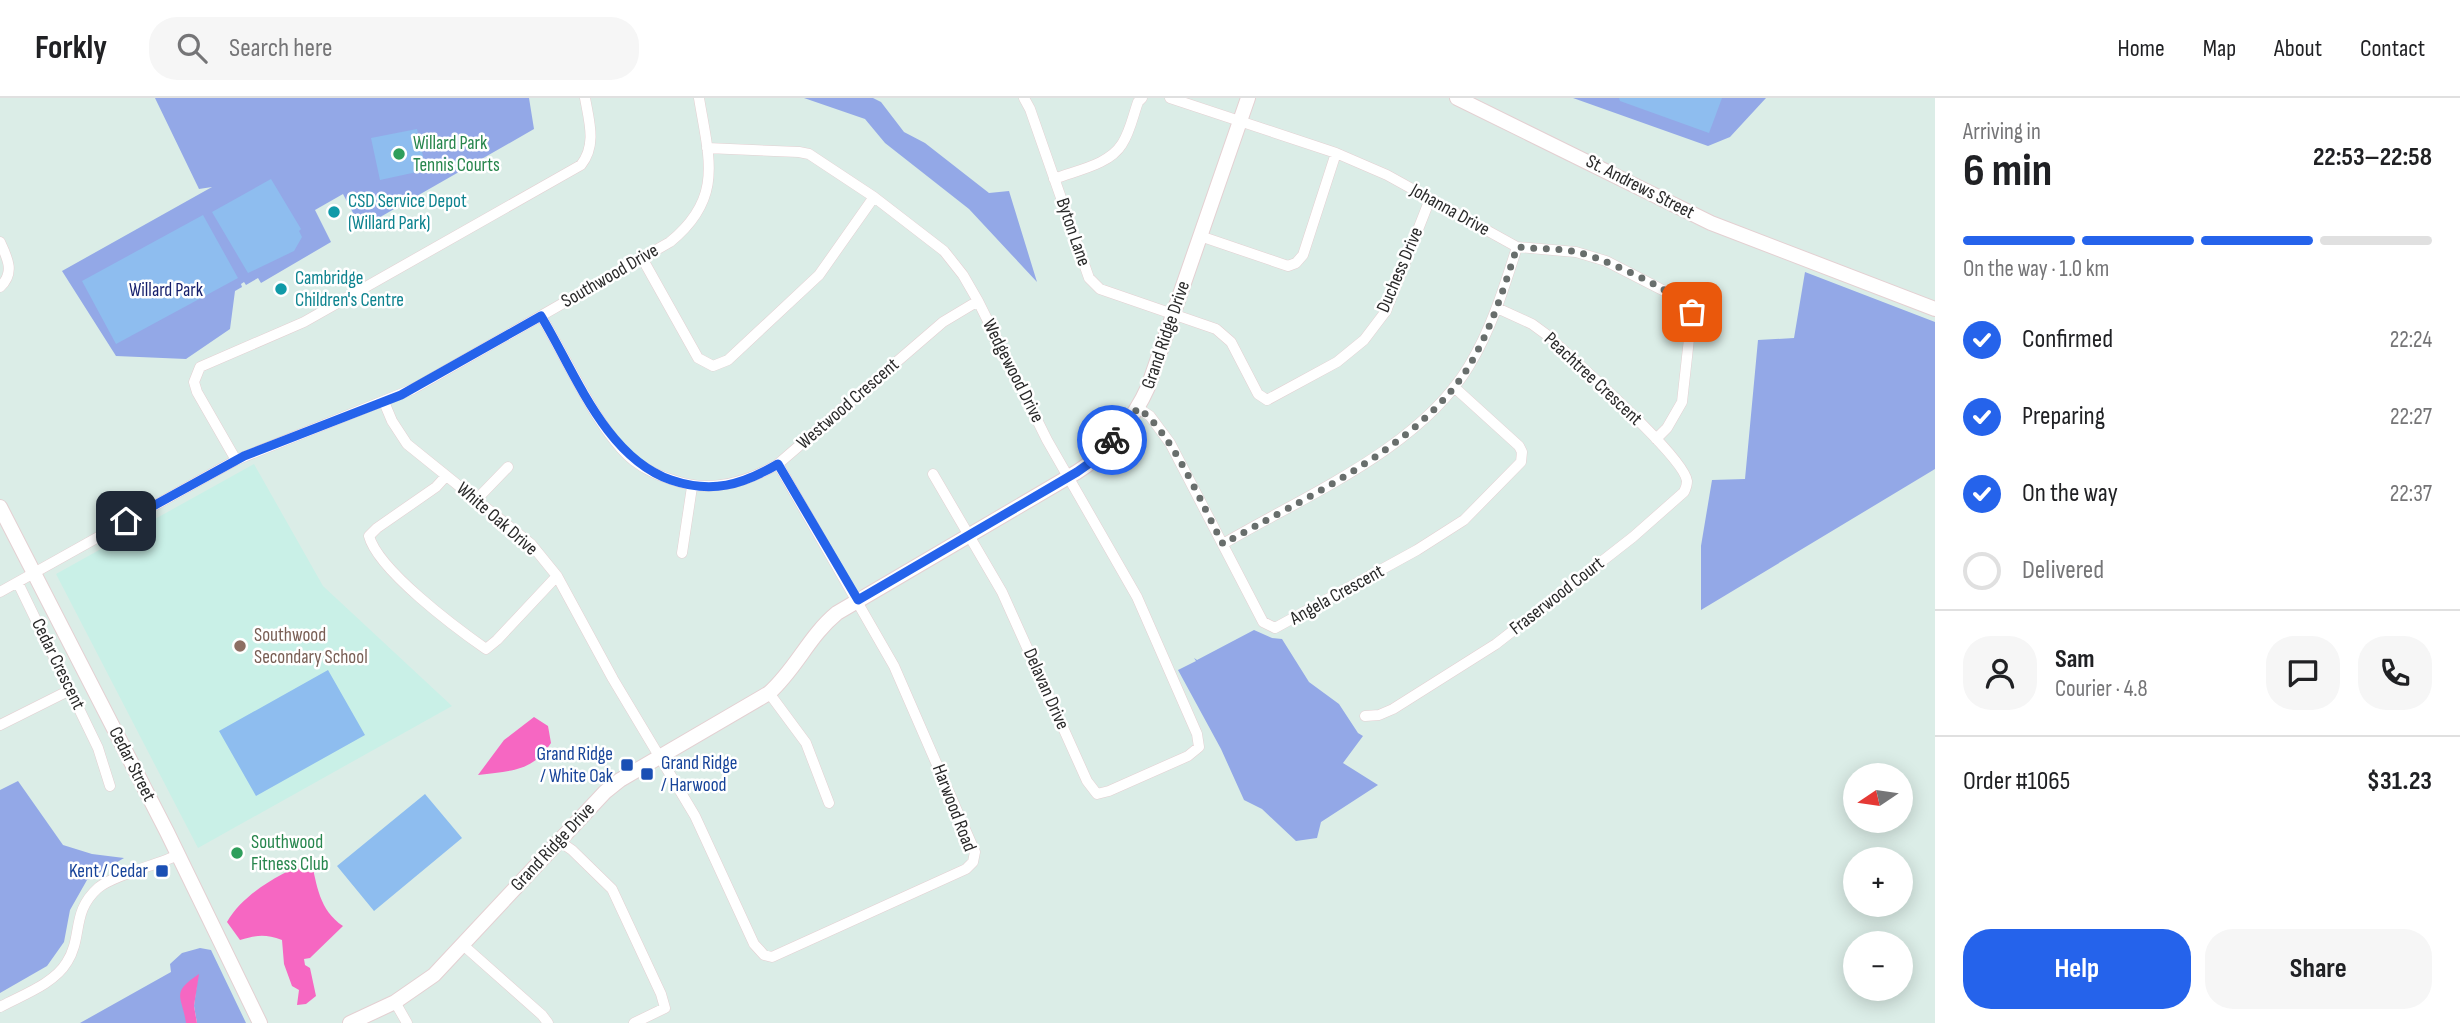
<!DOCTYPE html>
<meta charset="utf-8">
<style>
body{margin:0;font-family:"Sofia Sans Condensed",sans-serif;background:#f6f6f6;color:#202124;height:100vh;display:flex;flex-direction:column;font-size:26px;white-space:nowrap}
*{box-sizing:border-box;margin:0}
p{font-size:23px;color:#757577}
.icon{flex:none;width:38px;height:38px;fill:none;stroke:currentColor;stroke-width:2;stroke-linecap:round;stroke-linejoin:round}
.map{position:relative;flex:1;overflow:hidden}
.side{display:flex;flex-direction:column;background:#fff;width:525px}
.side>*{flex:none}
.needle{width:46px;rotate:257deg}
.tools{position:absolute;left:1843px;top:665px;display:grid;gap:14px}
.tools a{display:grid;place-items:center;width:70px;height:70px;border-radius:50%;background:#fff;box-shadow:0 4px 18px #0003;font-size:35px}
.pin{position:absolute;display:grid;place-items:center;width:60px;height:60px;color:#fff;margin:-30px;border-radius:14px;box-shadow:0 4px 10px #0006}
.courier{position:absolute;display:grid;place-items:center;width:70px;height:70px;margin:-35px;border:5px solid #2563eb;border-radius:50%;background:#fff;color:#222;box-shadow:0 2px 9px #0007}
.overview em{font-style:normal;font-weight:700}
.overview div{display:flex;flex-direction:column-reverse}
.overview{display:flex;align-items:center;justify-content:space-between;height:119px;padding:0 28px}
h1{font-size:46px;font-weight:700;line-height:52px}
.bar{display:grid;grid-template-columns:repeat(4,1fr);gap:10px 7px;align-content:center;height:84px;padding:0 28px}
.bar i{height:9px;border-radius:5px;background:#e0e0e0}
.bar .on{background:#2563eb}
.bar p{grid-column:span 4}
.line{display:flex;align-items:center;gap:18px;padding:0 28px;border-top:2px solid #e0e0e0}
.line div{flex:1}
.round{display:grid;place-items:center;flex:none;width:74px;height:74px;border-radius:28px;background:#f6f6f6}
ol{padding:0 28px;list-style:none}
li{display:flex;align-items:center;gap:21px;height:77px}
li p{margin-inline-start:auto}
li .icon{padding:7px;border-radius:50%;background:#2563eb;color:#fff;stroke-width:4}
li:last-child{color:#757577}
li i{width:38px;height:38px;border:4px solid #e0e0e0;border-radius:50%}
.primary-button{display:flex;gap:14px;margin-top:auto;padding:14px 28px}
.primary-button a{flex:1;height:80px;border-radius:28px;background:#2563eb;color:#fff;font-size:28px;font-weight:700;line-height:80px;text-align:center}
.primary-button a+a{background:#f6f6f6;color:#202124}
header{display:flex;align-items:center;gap:42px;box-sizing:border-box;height:98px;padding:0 35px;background:#fff;border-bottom:2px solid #e0e0e0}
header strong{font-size:33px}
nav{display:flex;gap:38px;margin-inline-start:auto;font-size:24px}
.search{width:490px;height:63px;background:#f6f6f6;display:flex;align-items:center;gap:18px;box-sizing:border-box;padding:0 24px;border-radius:28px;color:#757577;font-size:26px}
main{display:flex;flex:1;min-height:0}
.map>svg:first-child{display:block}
</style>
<header>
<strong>Forkly</strong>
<div class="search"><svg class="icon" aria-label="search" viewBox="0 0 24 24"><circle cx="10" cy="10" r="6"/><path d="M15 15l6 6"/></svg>Search here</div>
<nav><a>Home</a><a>Map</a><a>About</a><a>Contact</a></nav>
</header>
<main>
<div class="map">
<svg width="1935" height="925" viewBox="0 0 1935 925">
<rect width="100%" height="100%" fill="#dbede7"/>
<path fill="#c9f0e7" d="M 254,366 L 323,488 L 452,608 L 198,750 L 56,476 Z"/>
<path fill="#93a8e7" d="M 155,0 L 529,0 L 534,31 L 361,130 L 343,96 L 315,112 L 331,144 L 261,185 L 258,180 L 246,187 L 244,184 L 241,186 L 242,189 L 235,193 L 230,231 L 186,261 L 116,258 L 62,173 L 212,89 L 199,91 Z
M 804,0 L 873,0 L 881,4 L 904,34 L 925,45 L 989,95 L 1009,93 L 1037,184 L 969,111 L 885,45 L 865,21 Z
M 1573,0 L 1766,0 L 1730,39 L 1708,48 Z
M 1805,174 L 1935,224 L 1935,371 L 1701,512 L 1701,448 L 1712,382 L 1745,381 L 1758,242 L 1794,240 Z
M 1254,532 L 1272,540 L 1282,541 L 1309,584 L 1339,606 L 1358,635 L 1363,638 L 1343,665 L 1378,687 L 1321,724 L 1317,740 L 1296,743 L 1262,711 L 1244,702 L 1221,651 L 1178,572 L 1196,563 L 1194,560 L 1197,562 Z
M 18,683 L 63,747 L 92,756 L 124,760 L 87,782 L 70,812 L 64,844 L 47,868 L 0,895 L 0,692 Z
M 200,850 L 211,852 L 246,925 L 197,925 L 194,908 L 198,877 L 186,925 L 80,925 L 171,874 L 170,866 L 182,855 Z"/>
<path fill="#8ebdef" d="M 1619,0 L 1722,0 L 1709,35 L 1620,3 Z
M 417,31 L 426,72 L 380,82 L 371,40 Z
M 271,81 L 301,131 L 299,133 L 302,139 L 294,153 L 248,175 L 212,114 Z
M 203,117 L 238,180 L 116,246 L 82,183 Z
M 328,572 L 365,637 L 256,698 L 219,633 Z
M 425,696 L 462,740 L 374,813 L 337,768 Z"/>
<path fill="#f667c2" d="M 534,619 L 548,628 L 551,645 C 531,675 511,672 478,677 L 504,642 Z
M 311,762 C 317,787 319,812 343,828 L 310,860 L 304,861 L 305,867 L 310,870 L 316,898 L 306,906 L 297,907 L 299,892 L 292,888 L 284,866 L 282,842 C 265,836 257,837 240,842 L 227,824 C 244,794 281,776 311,762 Z
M 199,876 L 194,908 L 197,925 L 186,925 C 182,898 170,895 199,876 Z"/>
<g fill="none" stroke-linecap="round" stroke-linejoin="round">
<g stroke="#e4d0d2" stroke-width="11">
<path id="street" d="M 1024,0 L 1030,11 L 1089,180 L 1100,191 L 1216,231 L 1231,244 L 1258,296 L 1267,302 L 1337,264 L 1364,242 L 1386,213 L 1430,101
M 1170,0 L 1336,55 L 1387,77 L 1517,149 L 1576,154 L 1606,163 L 1682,202 L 1692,214 L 1682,304 L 1667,330 L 1656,341
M 707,50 L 799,54 L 809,56 L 874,99 L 944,153 L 963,177 L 978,203 L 1047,342 L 1137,499 L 1197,636 L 1199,649 L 1188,658 L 1109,693 L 1097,696 L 1087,683 L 1002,494 L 933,376
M 1054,81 C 1077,72 1109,67 1122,46 C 1130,34 1133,18 1138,4 L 1142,0
M 1200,138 L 1288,168 L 1296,165 L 1303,157 L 1336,55
M 0,144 C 8,161 15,175 0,189
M 642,160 L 698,260 L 713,268 L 728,262 L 819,177 L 874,99
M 541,218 C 566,259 598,333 633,362 C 647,373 660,378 676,383 C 712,395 747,384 778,366 L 943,224 L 978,203
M 384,304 L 392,323 L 407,346 L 531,446 L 557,478 L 613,581 L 695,718 L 754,846 L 764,857 L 772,859 L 966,771 L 973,764 L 975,754 L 894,568 L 778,366
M 1138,310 L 1150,318 L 1170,345 L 1263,524 L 1275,530 L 1417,452 L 1464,422 L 1521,364 L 1522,354 L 1519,348 L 1454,289
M 236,362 L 197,294 L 194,284 L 200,269 L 304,224 L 581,67 C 597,47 589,23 585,0
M 446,378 L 436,389 L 377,430 L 369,438 C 378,472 456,530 486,551 L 497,542 L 557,478
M 477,401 L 508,369
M 1223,446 C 1304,398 1419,351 1469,268 C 1491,232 1504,190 1517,149
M 682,455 L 692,389
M 18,485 L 98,650 L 110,688
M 0,494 L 236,362 L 413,291 L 670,144 C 724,100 709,61 699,0
M 769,595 L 806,645 L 829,705
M 1365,618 L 1379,617 L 1393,611 L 1496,546 L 1633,439 L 1684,394 C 1686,390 1687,388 1687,383 C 1684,358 1571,260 1547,237 L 1532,226 L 1497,210
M 0,627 L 70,592
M 559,743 L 572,752 L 612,791 L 661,896 L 665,910 L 634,925
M 463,847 L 542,917 L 548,925
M 395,904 L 407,925
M 0,909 C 22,897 54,886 67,864 C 83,839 71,814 98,790 C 114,777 157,767 178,757"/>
</g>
<g stroke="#e4d0d2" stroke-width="16">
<path id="secondary" d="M 1457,0 L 1711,125 L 1935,211
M 0,409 L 167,734 L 260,925
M 350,925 L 395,904 L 434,877 L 605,694 L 620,682 L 769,595 C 796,571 809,538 837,515 L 1077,374 C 1105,357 1135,319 1148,289 L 1248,0"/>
</g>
<use href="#street" stroke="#fff" stroke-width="10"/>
<use href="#secondary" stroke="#fff" stroke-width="14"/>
</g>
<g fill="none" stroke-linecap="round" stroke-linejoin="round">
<path stroke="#686e6c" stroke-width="7" stroke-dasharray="0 12.6" d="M 1112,342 L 1138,310 C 1172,334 1202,407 1223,446 C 1302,401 1420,349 1469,268 C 1491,232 1504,190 1517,149 C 1537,151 1558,150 1577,154 C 1600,159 1682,195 1692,214"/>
<path stroke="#2563eb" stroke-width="9" d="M 126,423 L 244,358 L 401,297 L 541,218 C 575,274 605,359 671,382 C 712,396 742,387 778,366 L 858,502 L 1077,374 L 1094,362 L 1112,342"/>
</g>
<g fill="#2e9e5b" stroke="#fff" stroke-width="2.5">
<circle cx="399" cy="56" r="7"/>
<circle cx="237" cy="755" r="7"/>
</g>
<g fill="#0f9aa8" stroke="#fff" stroke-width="2.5">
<circle cx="334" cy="114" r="7"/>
<circle cx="281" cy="191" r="7"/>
</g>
<circle fill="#8d6e63" stroke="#fff" stroke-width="2.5" cx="240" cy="548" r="7"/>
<g fill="#1a4fb4" stroke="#fff" stroke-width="2.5">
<rect x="620" y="660" width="14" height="14" rx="3.5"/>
<rect x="640" y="669" width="14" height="14" rx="3.5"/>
<rect x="155" y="766" width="14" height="14" rx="3.5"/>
</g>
<g text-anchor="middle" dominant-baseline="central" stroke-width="5" stroke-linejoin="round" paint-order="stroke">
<g font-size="19" fill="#27864d" stroke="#fff" text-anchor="start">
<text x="413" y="45">Willard Park<tspan x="413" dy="22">Tennis Courts</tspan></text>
<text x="251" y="744">Southwood<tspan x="251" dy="22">Fitness Club</tspan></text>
</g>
<g font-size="19" fill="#2a2a2a" stroke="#fff">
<text transform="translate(1640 89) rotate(27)">St. Andrews Street</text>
<text transform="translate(1450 112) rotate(29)">Johanna Drive</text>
<text transform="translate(1073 134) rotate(71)">Byton Lane</text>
<text transform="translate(1400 172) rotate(-67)">Duchess Drive</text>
<text transform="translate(610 178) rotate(-30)">Southwood Drive</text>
<text transform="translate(1166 237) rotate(-71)">Grand Ridge Drive</text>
<text transform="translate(1013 273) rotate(63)">Wedgewood Drive</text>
<text transform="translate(1593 281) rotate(43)">Peachtree Crescent</text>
<text transform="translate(848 306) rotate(-41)">Westwood Crescent</text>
<text transform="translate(497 421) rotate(41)">White Oak Drive</text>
<text transform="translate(1337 497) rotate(-29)">Angela Crescent</text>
<text transform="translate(1557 498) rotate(-38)">Fraserwood Court</text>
<text transform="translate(58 566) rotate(64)">Cedar Crescent</text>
<text transform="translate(1046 591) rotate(66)">Delavan Drive</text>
<text transform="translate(132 666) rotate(63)">Cedar Street</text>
<text transform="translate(954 710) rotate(69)">Harwood Road</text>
<text transform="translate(553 749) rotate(-47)">Grand Ridge Drive</text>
</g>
<g font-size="19" fill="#0d838f" stroke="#fff" text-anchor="start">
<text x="348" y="103">CSD Service Depot<tspan x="348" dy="22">(Willard Park)</tspan></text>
<text x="295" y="180">Cambridge<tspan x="295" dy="22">Children's Centre</tspan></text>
</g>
<g font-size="19" fill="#151f6c" stroke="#fff">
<text x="166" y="192">Willard Park</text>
</g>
<g font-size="19" fill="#785e54" stroke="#fff" text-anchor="start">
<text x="254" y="537">Southwood<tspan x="254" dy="22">Secondary School</tspan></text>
</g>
<g font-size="19" fill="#164399" stroke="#fff" text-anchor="end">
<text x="613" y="656">Grand Ridge<tspan x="613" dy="22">/ White Oak</tspan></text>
<text x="661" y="665" text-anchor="start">Grand Ridge<tspan x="661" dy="22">/ Harwood</tspan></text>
<text x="148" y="773">Kent / Cedar</text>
</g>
</g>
</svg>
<div class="tools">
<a><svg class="needle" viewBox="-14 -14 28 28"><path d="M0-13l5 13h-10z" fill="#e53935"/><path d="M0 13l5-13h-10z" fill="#757577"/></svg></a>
<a>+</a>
<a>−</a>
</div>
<div class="pin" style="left:1692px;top:214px;background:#ea580c"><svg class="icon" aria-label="bag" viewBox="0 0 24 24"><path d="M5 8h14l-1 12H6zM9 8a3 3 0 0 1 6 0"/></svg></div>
<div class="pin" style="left:126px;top:423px;background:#1f2937"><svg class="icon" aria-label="home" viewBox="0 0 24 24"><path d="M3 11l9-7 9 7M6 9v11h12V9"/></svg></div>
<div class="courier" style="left:1112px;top:342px"><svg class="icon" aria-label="bike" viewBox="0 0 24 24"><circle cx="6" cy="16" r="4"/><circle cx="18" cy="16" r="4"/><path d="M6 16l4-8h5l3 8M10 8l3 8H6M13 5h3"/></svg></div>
</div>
<section class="side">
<div class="overview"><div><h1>6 min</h1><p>Arriving in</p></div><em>22:53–22:58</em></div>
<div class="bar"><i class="on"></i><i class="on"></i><i class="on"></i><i></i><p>On the way · 1.0 km</p></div>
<ol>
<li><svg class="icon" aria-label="check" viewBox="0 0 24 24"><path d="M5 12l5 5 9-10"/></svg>Confirmed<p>22:24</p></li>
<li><svg class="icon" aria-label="check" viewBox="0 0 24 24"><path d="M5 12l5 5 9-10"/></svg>Preparing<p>22:27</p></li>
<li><svg class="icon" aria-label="check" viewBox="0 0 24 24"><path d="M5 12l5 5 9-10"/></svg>On the way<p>22:37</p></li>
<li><i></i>Delivered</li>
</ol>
<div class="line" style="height:126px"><a class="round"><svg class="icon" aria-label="person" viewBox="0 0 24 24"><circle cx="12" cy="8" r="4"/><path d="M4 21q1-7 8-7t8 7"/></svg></a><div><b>Sam</b><p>Courier · 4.8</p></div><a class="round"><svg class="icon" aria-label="chat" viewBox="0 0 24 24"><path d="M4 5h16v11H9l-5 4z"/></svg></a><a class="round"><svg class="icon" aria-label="phone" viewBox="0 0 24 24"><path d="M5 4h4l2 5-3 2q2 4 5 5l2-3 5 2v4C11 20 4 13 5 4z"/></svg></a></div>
<div class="line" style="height:91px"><div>Order #1065</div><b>$31.23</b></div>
<div class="primary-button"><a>Help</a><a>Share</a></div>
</section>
</main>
